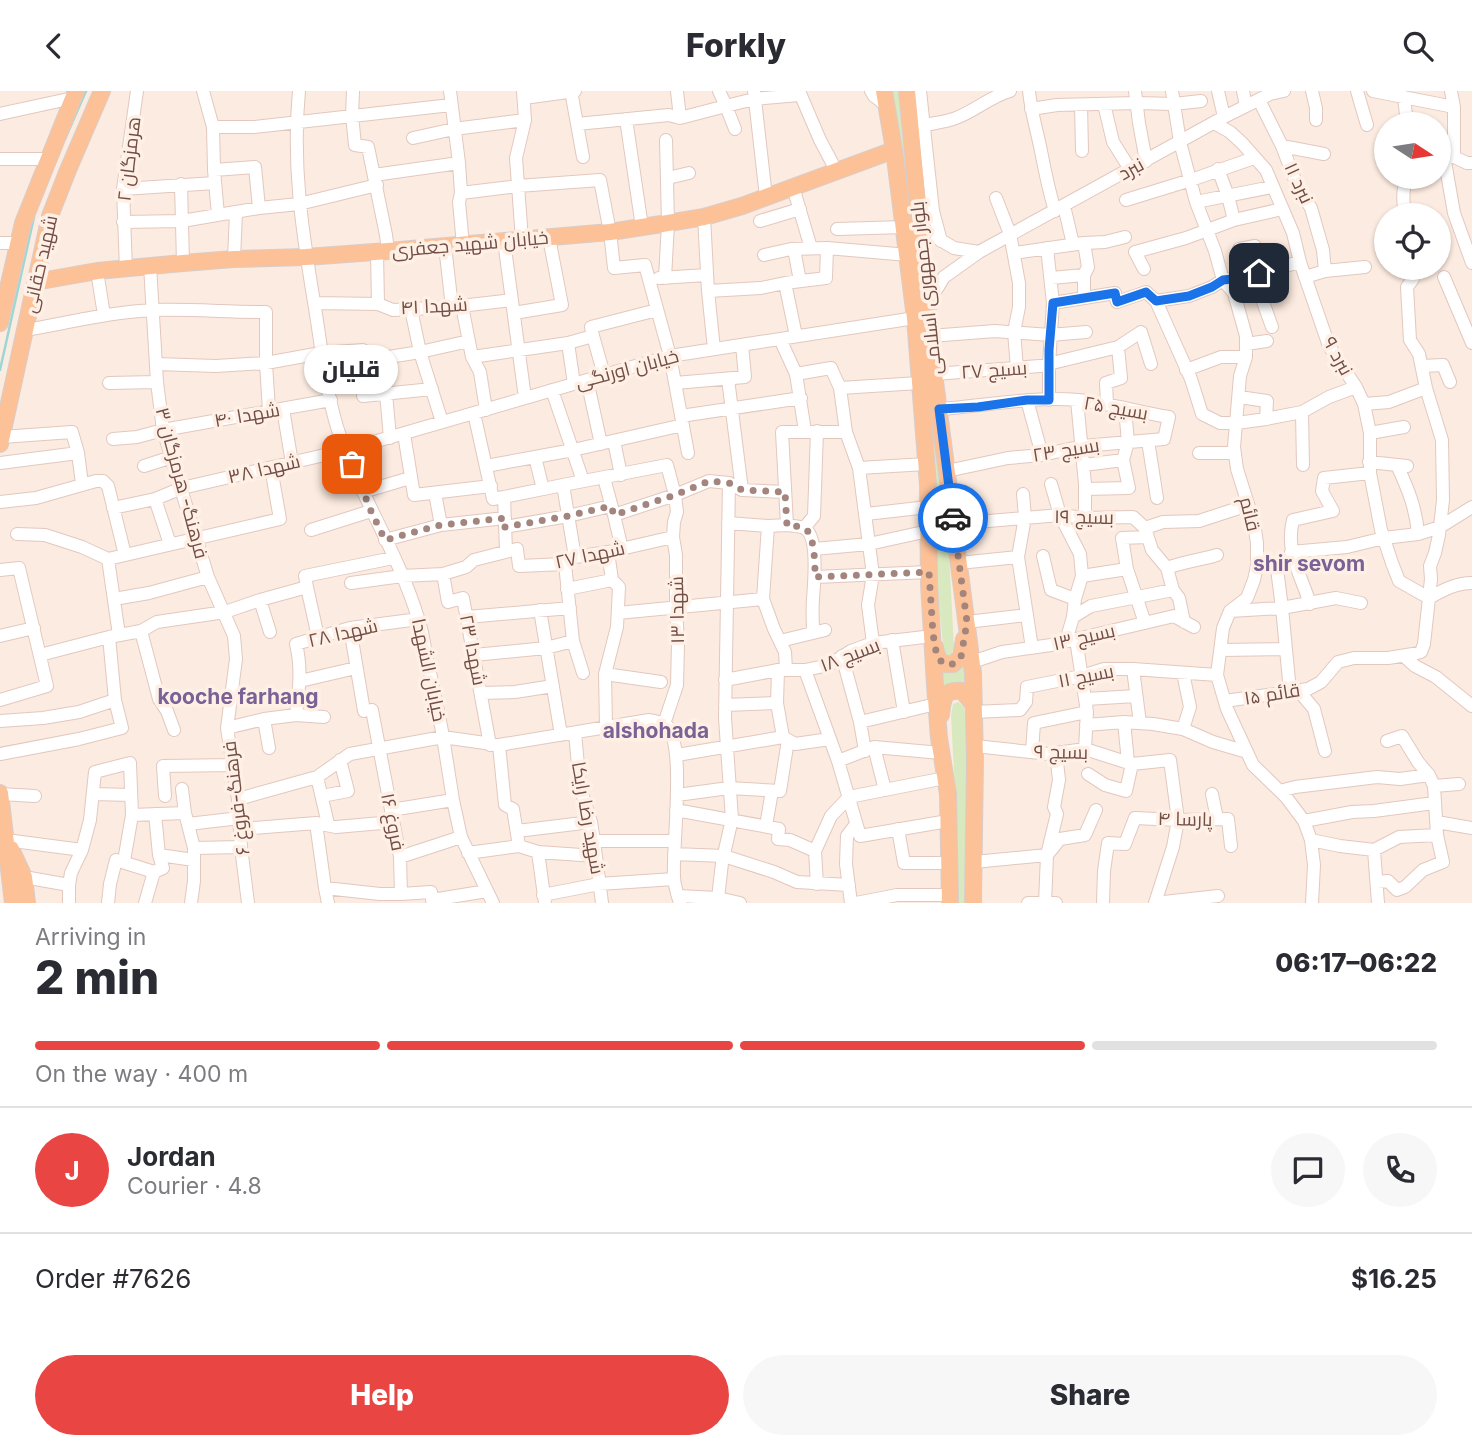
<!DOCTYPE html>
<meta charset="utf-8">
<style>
body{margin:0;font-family:Inter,Cairo,sans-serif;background:#f7f7f7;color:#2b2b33;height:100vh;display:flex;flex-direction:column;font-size:26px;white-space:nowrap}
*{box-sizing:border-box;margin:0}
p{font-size:23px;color:#7c7c81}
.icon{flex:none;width:38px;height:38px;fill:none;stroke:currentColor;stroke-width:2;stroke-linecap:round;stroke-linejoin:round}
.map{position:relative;height:812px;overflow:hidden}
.side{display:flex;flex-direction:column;background:#fff;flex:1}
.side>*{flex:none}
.needle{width:46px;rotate:102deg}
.tools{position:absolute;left:1374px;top:21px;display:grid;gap:14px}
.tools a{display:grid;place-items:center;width:77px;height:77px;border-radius:50%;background:#fff;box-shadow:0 2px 5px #0004;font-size:35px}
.pin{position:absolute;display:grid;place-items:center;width:60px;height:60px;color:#fff;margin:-30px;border-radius:14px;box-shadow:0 4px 10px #0006}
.courier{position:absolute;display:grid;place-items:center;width:70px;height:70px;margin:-35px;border:5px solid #1a73e8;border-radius:50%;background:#fff;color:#222;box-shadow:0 2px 9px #0007}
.bubble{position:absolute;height:49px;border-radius:24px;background:#fff;box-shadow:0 2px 5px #0004;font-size:23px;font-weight:800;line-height:49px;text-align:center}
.overview em{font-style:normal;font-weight:800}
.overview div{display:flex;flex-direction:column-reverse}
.overview{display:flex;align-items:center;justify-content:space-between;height:119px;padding:0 35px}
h1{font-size:46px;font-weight:800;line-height:52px}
.bar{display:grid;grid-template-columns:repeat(4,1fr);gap:10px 7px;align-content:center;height:84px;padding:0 35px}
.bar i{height:9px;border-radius:5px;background:#e1e1e2}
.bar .current{background:#e84543}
.bar p{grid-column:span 4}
.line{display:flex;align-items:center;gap:18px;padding:0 35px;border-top:2px solid #e1e1e2}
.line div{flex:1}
.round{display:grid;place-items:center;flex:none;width:74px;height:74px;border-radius:37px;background:#f7f7f7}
.cta{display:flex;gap:14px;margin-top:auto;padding:14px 35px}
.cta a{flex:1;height:80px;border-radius:42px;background:#e84543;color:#fff;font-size:28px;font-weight:800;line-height:80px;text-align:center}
.cta a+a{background:#f7f7f7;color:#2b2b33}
header{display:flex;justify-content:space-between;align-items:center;height:91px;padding:0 35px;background:#fff;font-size:32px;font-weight:800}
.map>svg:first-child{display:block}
</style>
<header><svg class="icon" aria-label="back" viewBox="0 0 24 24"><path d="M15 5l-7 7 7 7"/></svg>Forkly<svg class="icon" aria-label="search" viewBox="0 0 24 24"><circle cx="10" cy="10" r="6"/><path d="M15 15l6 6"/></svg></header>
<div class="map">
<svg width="1472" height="812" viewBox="0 0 1472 812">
<rect width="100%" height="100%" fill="#fcebe0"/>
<path fill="#d9e9bf" d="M 889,0 L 901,0 L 930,295 L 949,462 L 954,557 L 951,564 L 946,565 L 943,554 Z
M 966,567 L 967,597 L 961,592 C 950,592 946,595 941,605 L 940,575 Z
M 958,611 L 964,616 L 966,630 L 968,730 L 966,812 L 958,812 L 958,759 L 951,624 L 953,613 Z"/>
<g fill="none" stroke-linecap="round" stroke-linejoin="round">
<path stroke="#9bd7d4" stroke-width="2.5" d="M 65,48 L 86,0
M 0,279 L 34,126"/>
<g stroke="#e2c8bf" stroke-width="14">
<path id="minor" d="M 203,0 L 213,36 L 254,36 L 451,14
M 299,0 C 292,73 302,139 314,211 C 321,252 325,296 337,336 C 358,402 398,461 418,527 C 422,538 424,551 426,563 C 432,591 438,618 443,646 L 499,654 L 649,629 C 653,630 661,631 665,633 C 687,648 672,757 674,785 C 674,794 677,803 680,812
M 353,0 L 352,24 L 355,54 L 368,56 L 386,144 L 388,160
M 450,0 L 459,72 L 461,102 L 459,111 L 463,154
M 571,0 L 583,66
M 719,0 L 726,15 L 754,8 L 799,4
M 754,0 L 766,106
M 799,0 L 820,49 L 837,81
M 871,0 L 874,5 L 887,15
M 920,0 L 933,120 L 941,150
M 1029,0 C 1031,21 1037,40 1041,60 C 1045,81 1049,100 1055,120
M 1135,0 L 1139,32 L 1146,70
M 1172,0 L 1180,51 L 1196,111 L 1215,160 L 1223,189 L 1234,202 L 1246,245 L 1246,266 L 1240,285 L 1234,356 L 1237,378 L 1254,432 L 1257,452 L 1257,475 L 1254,489 L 1247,507 L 1230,520 L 1223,537 L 1217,584 L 1227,618 L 1253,674 L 1286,706 L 1304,730 L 1311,749 L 1314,774 L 1312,812
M 1218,0 L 1224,26
M 1243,0 L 1246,15
M 1312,0 L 1316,17 L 1316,29
M 1357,0 L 1367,34
M 1373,0 L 1454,16
M 1451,0 L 1454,16 L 1454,66 L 1467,72 L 1472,72
M 1404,6 L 1407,33
M 524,7 L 575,0
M 1259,9 L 1282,55 L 1298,97 L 1311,117 L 1323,159 L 1325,180
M 1104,13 L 1113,51 L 1130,78
M 1081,14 L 1082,60
M 1031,18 L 1057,14 L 1137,12 L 1174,13 L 1201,10
M 0,23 L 73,7
M 680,27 L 726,15 L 735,38
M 626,28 L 642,136
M 1214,32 L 1230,41 L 1242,52 L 1266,79 L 1293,142 L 1300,171 L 1329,255 L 1356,296 L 1364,313 L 1370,342 L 1370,382 L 1381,439 L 1392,472 L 1399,490 L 1429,507 L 1424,553 L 1421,561 L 1413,563 L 1388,567 L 1354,567 L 1338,571 L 1321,591 L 1308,598 L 1225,610
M 577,33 L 669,24 L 680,27 L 677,0
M 213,36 L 214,79 L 218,124
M 917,36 C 930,32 943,32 956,27 C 975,20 991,5 1010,0
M 413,47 L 454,38 L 525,29
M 1282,55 L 1324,63
M 1454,66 L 1444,65 L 1454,122 L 1472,172
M 0,68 L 48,68
M 1218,78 L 1228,105 L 1234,129
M 214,79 L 255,76 L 259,117
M 374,84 L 459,72
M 668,87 L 689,82
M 181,93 L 183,172
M 793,96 L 811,157
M 123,98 L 215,92
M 461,102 L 518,95 L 600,89 L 610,141 L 614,177 L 645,174 L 670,265 L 688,362
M 996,107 L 1010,143 L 1019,192 L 1019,216 L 1014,241 L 1017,277
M 1126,109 L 1191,89 L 1254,67
M 1196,111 L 1272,96
M 1064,115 L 1073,153
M 1405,124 C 1403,112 1401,96 1409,86
M 704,126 L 708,200 L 714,258
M 760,130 L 800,118
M 123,131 L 182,130 L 259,117 L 299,113 L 377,94
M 837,138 L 905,136
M 937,147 L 954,157 L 979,161
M 522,149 L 516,67 L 525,29 L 523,0
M 504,150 L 525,307
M 0,152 L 17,152
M 1084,152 L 1088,176 L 1084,184 L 1084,206
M 445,155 L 452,216
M 1047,157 L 1053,212 L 1049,273 L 1049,309
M 794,158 L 800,190
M 1239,158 L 1255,155 L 1262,208 L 1272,236
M 377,161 L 378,213
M 1014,162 L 1084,152 L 1105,151 L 1125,146
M 764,164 L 791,158 L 827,157 L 908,164
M 234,168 L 236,121
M 150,175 L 157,291 L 163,339 L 208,486 L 234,545 L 236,568 L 227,637 L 238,708 L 241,756 L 248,812
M 1409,177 L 1413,188 L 1407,196 L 1410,249 L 1419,263 L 1426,297 L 1442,349 L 1443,409 L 1439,444 L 1435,462 L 1430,475 L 1431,488 L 1429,507 C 1443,499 1456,492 1472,492
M 1144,178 L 1135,161 L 1186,147 L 1234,129 L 1282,118
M 126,179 L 123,98 L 137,0
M 97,180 L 104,224
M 1305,186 L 1325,180 L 1365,176
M 1444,186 L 1472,252
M 659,187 L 707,184
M 665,187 L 668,132 L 666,49
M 1051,187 L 1084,184
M 785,192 L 796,245
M 708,200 L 761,197 L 785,192 L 826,187 L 827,157
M 1156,210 L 1191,288 L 1202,323 L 1220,332 L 1237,332 L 1266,328 L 1302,321 L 1329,306 L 1356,296
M 315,212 L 378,213 L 393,219 L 452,216 L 512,209
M 1053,212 L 1115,202 L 1117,211 L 1146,201 L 1156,210 L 1189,205 L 1212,196 L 1223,189 L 1251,186 L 1259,182 L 1300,171
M 927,214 L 944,186 L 979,161 L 1224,26 L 1270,3 L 1284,0
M 462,215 L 472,266 L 480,281 L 486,319
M 411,218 L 420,261 L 442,331
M 514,222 L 562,214 L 549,147
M 25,239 C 67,232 110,221 153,219 C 190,218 229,221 266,221 L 266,272 L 269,320
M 593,245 L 604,284
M 930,245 L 995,240 L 1050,244 L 1086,241
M 780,248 L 796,283 L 805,340
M 568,252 L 574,293
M 1246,253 L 1267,250
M 472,266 L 568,252 L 593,245 L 591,236 L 657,219
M 156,273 L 216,275 L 266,272 L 321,262 L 363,259 L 364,270 L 420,261 L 469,250
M 1422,275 L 1443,274 L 1450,291
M 1186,279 L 1221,266 L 1246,266
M 796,283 L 831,277 L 840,297 L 846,341 L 859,377 L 873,484 L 868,514 L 873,552
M 934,283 L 1040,275 L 1118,256 L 1141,241 L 1151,273
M 728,288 L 742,399
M 587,289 L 601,353
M 109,292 L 157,291
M 675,292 L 745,286 L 742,254
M 840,297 L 919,292
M 552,299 L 583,390
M 386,302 L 390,347
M 363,305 L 432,298
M 1239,306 L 1267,310 L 1266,328
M 1027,309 L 1042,364
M 1077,309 L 1085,393 L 1085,427
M 1107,313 L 1106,292 L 1121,287 L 1118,256
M 1364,313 L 1389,311 L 1426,297
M 283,318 L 292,372
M 939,318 C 985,315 1032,305 1078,309 C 1109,312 1138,321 1169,326 L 1164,348 L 1083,355 L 1042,364 L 1008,367 L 947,380
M 1302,321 L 1303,374
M 474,322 L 493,408 L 504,406 L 506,460
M 681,325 L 801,307
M 1370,342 L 1404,336
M 404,343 L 414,404 L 491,395
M 2,346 L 72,341 L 78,362 L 82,393
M 113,348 L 137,346 L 163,339 L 331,309
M 614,350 L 621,384
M 1148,350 L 1157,407
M 1199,362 L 1235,362
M 535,366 L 573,359 L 683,334
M 1369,371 L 1407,375
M 0,372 L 78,362
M 1084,374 L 1123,369
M 1397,374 C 1408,398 1416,417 1418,443
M 144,375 L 172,366
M 486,375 L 535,366 L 543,398
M 859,377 L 926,373
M 604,387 L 614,424 L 622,458
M 1051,393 L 1060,424 L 1080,463 L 1082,485 L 1075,508 L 1073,526 L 1066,550
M 563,394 L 575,466
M 1085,398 L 1129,397 L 1123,369 L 1128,351 L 1125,318
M 363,401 L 410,387
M 435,402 L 441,434
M 1023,403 L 1025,426 L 1018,466 L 1032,557
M 504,406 L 563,394 L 667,374 L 675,404 L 677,421 L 674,431 L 673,446 L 676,464 L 676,516 L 678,553 L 677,594 L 664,633
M 155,408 L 170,453
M 0,411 L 36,407 L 96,390 L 103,390 L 108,395 L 125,464
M 113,417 L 155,408 L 182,397 L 346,359 L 670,265 L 915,227
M 866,423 L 928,416
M 614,424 L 675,404 L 709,390 L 729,392 L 742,399 L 785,401
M 728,432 L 768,435 L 787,434
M 954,433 L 1060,424 L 1085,427 L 1133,426 L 1145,437 L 1163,431 L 1199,430 L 1248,414
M 768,435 L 763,508 L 774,538 L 785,561 L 786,579
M 505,436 L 568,425 L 611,415
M 804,437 L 814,425 L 817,340
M 311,439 L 371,420
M 1146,440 L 1152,459 L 1167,477 L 1173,499 L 1179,507 L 1184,531
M 17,443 L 45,444 L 82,456 L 108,468 L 280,428 L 271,377
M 385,449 L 441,434 L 505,427
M 814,458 L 869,453 L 928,440
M 1291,461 L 1347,456 L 1384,447 L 1418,443 L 1440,436 L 1472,416
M 1043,465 L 1051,499 L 1075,508
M 108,468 L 119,544
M 959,472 L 1018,466
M 565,473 L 573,550 L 583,582
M 1167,477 C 1183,471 1200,469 1217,464
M 1277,478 L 1282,517 L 1290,600
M 0,479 L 19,477 L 47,595 L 0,609
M 443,483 L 448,511 L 463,507 L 490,654
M 1082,485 L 1127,478
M 815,486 L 929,481
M 351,492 L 402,485 L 443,483 L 466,476 L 474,469 L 517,458 L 519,475 L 565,473 L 575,466 L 608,461 L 673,446
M 307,496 L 318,546
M 567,498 L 612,489
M 114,508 L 149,502 L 208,486
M 260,509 L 270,541
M 1310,513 C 1301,483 1285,462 1293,429 L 1333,420 L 1322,400 L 1324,387 L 1370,382
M 540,519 L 561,644
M 1230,520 L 1282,517 L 1336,507 L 1361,512
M 618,522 L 763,508
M 467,526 L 570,517
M 1073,526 L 1091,515 L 1173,499
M 967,531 L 1027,524
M 1145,532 L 1127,478 L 1122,447 L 1147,446
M 350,537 L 364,620
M 141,540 L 159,608 L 167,620 L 174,639
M 813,542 C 813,531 812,519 813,508 C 814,494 819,444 804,437 C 800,435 791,435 787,434 L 782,341 L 846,341
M 0,545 L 34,537
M 1076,548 L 1087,621 L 1085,658
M 892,549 L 904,621
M 780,550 L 825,539
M 1221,559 L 1286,558
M 40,564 L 109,546 L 141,540 L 157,531 L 225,521 L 260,509 L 307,496 L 305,485 L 393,467
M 474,564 L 546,557 L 573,550
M 842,565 L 860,631 L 865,660
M 1404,565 L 1415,575 L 1436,586 L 1472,615
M 972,571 L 1002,561 L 1051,554 L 1174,525 L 1194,536
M 1133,578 L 1140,632
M 778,579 L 777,612 L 783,646 L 795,653 L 830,648
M 805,579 L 838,670 L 860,745 L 948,730
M 1183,582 L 1190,616 L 1183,638
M 605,583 L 661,591
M 725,589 L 778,579 L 805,579 L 829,574 L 851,560 L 873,552 L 933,545
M 300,590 L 356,577
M 1298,599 L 1314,618 L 1325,660
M 481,602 L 515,601 L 553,595
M 1086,608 L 1136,605
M 725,614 L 777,612
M 372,619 L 400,766 L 401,803 L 431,801 L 433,812
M 974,621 L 1020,619 L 1026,611 L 1027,596 L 1082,585 L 1104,578 L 1133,578 L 1217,584
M 296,624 C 299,600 302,577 296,553 L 350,537 L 419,528
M 264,628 L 269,657
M 0,630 L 43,627 L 79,621 L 115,609
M 860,631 L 936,613
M 1124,631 L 1128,671
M 1086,634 L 1124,631 L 1153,633 L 1183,638 L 1213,651 L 1247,661
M 606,636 L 605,583 L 617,536 L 619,496 L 612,489 L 608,461
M 227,637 L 264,628 L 296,624 L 324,626
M 575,642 L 580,696 L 591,731 L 594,750 L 602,812
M 499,654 L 505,714 L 513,718 L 519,755 L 538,761 L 545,812
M 975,655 L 1049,663 L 1085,658 L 1132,673 L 1170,669 L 1178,729 L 1173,756 L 1155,812
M 874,656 L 885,699
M 1032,661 L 1034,632 L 1087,621
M 0,663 L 79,648 L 122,637 L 115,609 L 109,546
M 677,664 L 783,646
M 838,670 L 874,656 L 941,662
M 1088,683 L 1105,694 L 1126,700 L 1132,673
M 317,686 L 328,733
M 1434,695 L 1459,693
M 182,698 L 185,722 L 194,757 L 194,790 L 191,812
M 1280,700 L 1295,696 L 1377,686 L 1400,688 L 1429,684
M 0,703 L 35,705
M 93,703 L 131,704
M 1212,703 L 1217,728
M 677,704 L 729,697 L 780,700 L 788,649
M 165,705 L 163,675 L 233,674
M 322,705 L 348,700 L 340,669
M 238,708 L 317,686 L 350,663 L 443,646 L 453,709 L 461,746 L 493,812
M 391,719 L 453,709
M 676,719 L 779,738 L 778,748 L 790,749 L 815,760
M 132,724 L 185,722
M 1304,730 L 1352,721 L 1374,720 L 1434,712
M 1437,731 L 1472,737
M 316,732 L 325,797
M 188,733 L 240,727
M 766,735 L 772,700
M 241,738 L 316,732 L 336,736 L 393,731
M 898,738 L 904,772 L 949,772
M 517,740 L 591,731
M 6,749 L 82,759
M 1311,749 L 1340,755 L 1374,759
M 594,750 L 674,750
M 194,757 L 241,756
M 538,761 L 596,765
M 468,762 L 519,755
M 674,763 L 724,765 L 774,781 L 797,791 L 849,794
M 159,764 L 194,769
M 400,766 L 461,746
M 974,771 L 1047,764 L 1060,748 L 1085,744 L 1096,719
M 154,781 L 163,777 L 159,764 L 155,723
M 24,786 L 69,794
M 1377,791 L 1388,790 L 1397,799 L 1405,796 L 1423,779 L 1443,771 L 1437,744 L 1434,695 L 1429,684 L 1418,671 L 1402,645 L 1387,650
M 817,793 L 815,760 L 831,725 L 849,706 L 945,687
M 543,804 L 599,793 L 674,788
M 678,805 L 718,807 L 740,812
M 718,807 L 722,772 L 732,728 L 725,627 L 729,392
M 432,809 L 487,800
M 69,812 L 69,794 L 71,782 L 82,759 L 90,729 L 95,681 L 130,672 L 132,724 L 124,770
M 108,812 L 110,793 L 116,769 L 154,781 L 145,812
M 328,812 L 325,797 L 380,803 L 401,803
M 851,812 L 846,773 L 847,745 L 856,733
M 856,812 L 897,804 L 950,804
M 1028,812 L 1056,812
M 1045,812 L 1047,764 L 1057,723 L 1054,716 L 1059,689 L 1056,662
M 1103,812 L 1104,780 L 1108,752 L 1125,753 L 1135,727 L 1178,729 L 1228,728 L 1231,755
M 1155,812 L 1218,805
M 1378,812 L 1374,759 L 1399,746 L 1437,744"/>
</g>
<g stroke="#d8cdcb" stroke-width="18">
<path id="major" d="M 884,0 L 894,59 L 915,227 L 928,394 L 929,493 L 935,594 L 939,647 L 948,703 L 950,812
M 907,0 L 934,283 L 973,582 L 975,669 L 973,812
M 35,191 L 97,180 L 183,172 L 234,168 L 306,166 L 388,160 L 610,141 L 668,132 L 704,126 L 742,115 L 894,59
M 0,232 L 23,132 L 76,0
M 0,353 L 50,125 L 68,79 L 102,0
M 935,556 C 937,567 940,575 953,573 L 961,566 L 964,548
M 941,624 C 943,608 943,598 962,600 L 974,614
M 0,702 L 13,812
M 11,758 L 24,786 L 27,812"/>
</g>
<use href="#minor" stroke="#fff" stroke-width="12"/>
<use href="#major" stroke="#fcc197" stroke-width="16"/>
</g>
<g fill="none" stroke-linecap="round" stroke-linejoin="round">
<path stroke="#a3857d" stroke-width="7" stroke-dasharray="0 12.6" d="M 352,373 L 371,420 L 385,449 L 441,434 L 505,427 L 505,436 L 568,425 L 611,415 L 614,424 L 675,404 L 709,390 L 729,392 L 742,399 L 785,401 L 787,435 C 791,435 800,435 804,437 C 815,442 815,475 815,486 L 929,481 L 933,543 L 937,566 L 944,573 L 953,573 L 961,566 L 967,531 L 953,427"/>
<path stroke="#1a73e8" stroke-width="9" d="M 953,427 L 939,318 L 978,316 L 1027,309 L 1049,309 L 1049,259 L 1053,212 L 1115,202 L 1117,211 L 1146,201 L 1156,210 L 1189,205 L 1212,196 L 1223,189 L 1251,186 L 1259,182"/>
</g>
<g text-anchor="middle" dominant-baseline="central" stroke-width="7" stroke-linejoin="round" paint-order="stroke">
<g font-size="19" fill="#734e47" stroke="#fff0e6">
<text transform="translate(129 68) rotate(-83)">هرمزگان ۲</text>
<text transform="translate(1131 78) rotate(-29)">نبرد</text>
<text transform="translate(1299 92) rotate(65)">نبرد ۱۱</text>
<text transform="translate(470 153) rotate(-5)">خیابان شهید جعفری</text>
<text transform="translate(40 173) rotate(-77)">شهید حقانی</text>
<text transform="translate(926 197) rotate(-96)">بلوار جمهوری اسلامی</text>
<text transform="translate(434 215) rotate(-3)">شهدا ۴۱</text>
<text transform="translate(1338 265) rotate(61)">نبرد ۹</text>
<text transform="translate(627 278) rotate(-15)">خیابان اورنگی</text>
<text transform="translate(994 279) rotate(-4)">بسیج ۲۷</text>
<text transform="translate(1116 317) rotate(10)">بسیج ۲۵</text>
<text transform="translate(247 324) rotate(-10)">شهدا ۴۰</text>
<text transform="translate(1066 359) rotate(-9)">بسیج ۲۳</text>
<text transform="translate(264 378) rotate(-13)">شهدا ۳۸</text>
<text transform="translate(182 392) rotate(75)">فرهنگ- هرمزگان ۳</text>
<text transform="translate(1250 423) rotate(76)">قائم</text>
<text transform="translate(1084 426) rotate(1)">بسیج ۱۹</text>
<text transform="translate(590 464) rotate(-12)">شهدا ۲۷</text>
<text transform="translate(677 519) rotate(-91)">شهدا ۱۳</text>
<text transform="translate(343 542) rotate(-13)">شهدا ۲۸</text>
<text transform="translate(1084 546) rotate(-13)">بسیج ۱۳</text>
<text transform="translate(473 559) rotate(79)">شهدا ۲۳</text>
<text transform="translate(850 564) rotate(-21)">بسیج ۱۸</text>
<text transform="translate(429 579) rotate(78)">خیابان الشهدا</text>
<text transform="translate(1086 585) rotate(-11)">بسیج ۱۱</text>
<text transform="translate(1272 603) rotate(-9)">قائم ۱۵</text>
<text transform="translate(1061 661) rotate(1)">بسیج ۹</text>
<text transform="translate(236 707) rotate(-97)">فرهنگ-فروغ ۶</text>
<text transform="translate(588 727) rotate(80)">شهید رضا رایکا</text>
<text transform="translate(1185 728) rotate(1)">پارسا ۴</text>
<text transform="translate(393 731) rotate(79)">فروغ ۱۶</text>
</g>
<g font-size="21" font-weight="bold" fill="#7a6296" stroke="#fff0e6">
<text x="1309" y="472">shir sevom</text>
<text x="238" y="605">kooche farhang</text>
<text x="656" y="639">alshohada</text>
</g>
</g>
</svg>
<div class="tools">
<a><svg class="needle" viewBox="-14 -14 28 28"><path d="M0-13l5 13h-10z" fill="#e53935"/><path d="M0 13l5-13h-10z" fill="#7c7c81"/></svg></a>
<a><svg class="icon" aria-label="locate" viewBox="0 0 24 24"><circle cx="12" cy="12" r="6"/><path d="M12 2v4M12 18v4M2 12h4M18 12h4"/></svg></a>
</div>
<div class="pin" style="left:352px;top:373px;background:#ea580c"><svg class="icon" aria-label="bag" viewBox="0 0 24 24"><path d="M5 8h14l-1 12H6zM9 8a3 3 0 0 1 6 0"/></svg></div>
<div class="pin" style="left:1259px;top:182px;background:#1f2937"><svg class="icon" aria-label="home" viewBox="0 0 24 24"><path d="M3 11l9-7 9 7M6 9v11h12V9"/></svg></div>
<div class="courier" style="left:953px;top:427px"><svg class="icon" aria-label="car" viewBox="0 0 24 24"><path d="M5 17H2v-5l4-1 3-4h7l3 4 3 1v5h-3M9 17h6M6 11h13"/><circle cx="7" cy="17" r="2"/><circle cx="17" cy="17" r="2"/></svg></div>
<div class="bubble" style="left:304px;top:254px;width:94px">قلیان</div>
</div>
<section class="side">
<div class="overview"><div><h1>2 min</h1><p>Arriving in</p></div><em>06:17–06:22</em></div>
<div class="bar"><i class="current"></i><i class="current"></i><i class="current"></i><i></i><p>On the way · 400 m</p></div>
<div class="line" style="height:126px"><b class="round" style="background:#e84543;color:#fff">J</b><div><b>Jordan</b><p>Courier · 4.8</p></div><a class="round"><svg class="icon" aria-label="chat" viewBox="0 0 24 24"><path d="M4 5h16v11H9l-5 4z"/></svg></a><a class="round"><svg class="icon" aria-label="phone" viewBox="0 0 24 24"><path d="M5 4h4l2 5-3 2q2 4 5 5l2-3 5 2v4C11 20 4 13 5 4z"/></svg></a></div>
<div class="line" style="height:91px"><div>Order #7626</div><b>$16.25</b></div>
<div class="cta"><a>Help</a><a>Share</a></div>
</section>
